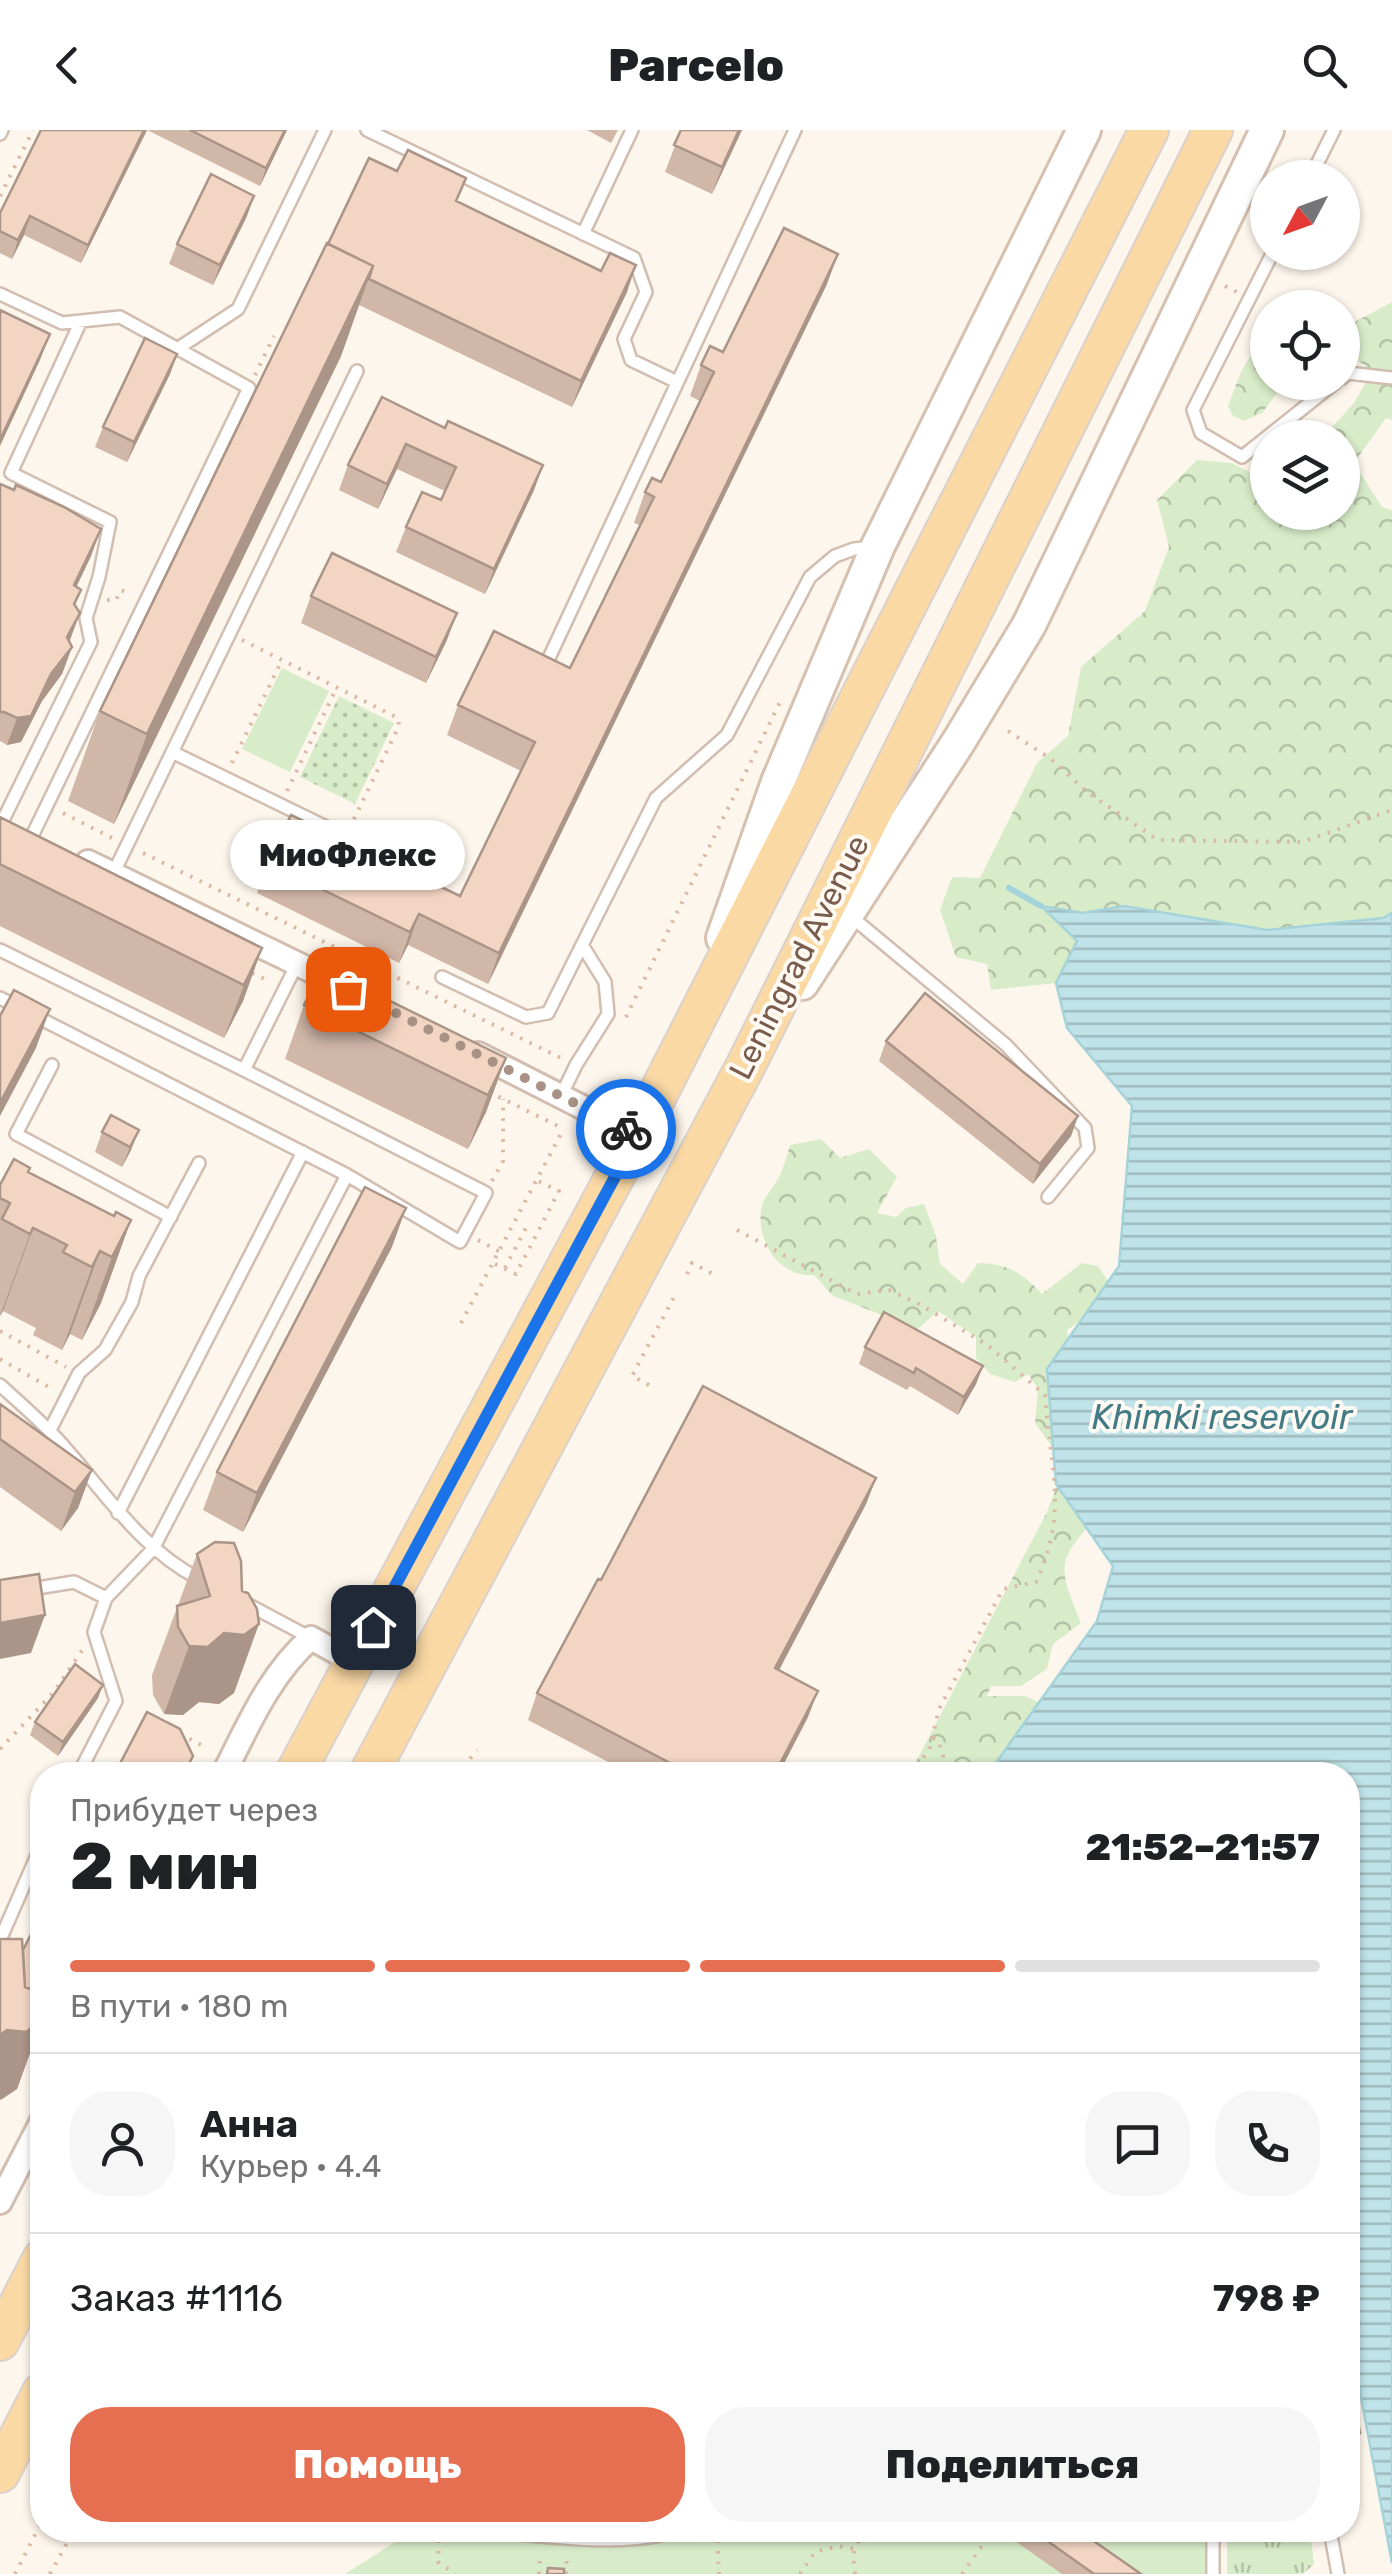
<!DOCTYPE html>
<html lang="ru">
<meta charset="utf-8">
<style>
body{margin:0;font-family:Rubik,sans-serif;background:#f6f6f6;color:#202124;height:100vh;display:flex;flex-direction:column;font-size:38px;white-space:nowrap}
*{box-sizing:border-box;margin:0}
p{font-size:32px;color:#757577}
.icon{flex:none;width:55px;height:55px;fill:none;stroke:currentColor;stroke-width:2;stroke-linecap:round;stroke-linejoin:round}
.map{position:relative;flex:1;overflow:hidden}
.side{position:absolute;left:30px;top:1632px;width:1330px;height:780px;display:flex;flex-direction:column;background:#fff;border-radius:40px;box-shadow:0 2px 8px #0004}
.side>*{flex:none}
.needle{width:65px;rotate:229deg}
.tools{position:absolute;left:1250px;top:30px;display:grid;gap:20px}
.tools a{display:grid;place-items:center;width:110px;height:110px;border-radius:50%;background:#fff;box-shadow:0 2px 8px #0004;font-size:50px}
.pin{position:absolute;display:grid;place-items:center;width:85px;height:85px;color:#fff;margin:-42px;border-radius:20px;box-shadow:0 5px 15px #0006}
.courier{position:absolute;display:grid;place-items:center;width:100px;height:100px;margin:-50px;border:8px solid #1a73e8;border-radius:50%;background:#fff;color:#222;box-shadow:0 2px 12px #0007}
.bubble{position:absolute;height:70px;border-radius:35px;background:#fff;box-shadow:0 2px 8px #0004;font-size:32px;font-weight:800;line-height:70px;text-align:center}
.headline em{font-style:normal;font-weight:800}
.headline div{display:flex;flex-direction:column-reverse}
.headline{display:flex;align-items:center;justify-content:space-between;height:170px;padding:0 40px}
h1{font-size:65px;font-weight:800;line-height:75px}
.bar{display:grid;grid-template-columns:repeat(4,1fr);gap:15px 10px;align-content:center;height:120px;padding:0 40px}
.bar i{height:12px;border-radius:8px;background:#e0e0e0}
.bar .active{background:#e76f51}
.bar p{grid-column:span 4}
.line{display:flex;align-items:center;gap:25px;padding:0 40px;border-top:2px solid #e0e0e0}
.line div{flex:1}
.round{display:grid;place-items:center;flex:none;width:105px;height:105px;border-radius:40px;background:#f6f6f6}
.action{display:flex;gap:20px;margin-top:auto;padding:20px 40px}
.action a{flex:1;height:115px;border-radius:40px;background:#e76f51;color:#fff;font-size:40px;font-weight:800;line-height:115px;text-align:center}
.action a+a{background:#f6f6f6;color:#202124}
header{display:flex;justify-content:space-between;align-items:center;height:130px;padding:0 40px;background:#fff;font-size:45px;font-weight:800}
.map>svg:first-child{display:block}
</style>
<header><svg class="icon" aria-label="back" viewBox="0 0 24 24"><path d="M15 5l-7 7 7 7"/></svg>Parcelo<svg class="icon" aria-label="search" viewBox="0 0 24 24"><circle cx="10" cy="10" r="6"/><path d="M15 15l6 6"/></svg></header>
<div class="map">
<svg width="1392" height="2444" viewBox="0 0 1392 2444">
<defs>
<pattern id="grass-tufts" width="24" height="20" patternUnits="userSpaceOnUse" patternTransform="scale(2.5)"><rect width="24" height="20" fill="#d8ecc9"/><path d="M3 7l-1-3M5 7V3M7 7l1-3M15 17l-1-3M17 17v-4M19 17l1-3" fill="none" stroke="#b4c2a5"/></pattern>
<pattern id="forest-crowns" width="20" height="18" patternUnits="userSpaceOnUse" patternTransform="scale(2.5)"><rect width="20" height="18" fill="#d8ecc9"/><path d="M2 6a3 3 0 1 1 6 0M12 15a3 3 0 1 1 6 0" fill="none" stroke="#b4c2a5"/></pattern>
<pattern id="park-dots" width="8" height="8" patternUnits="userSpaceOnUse" patternTransform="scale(2.5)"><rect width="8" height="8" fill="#d8ecc9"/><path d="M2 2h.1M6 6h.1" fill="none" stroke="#b4c2a5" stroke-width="1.8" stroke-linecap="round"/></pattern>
<pattern id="water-rules" width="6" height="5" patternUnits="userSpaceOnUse" patternTransform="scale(2.5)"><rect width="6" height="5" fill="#bfe3e8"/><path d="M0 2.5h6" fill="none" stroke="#a0bbbe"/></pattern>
</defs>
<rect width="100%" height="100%" fill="#fdf6ec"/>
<path fill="url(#grass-tufts)" d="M 1227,2400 L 1300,2400 L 1300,2411 L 1311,2409 L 1314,2434 L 1303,2444 L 1227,2444 Z"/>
<path fill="url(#forest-crowns)" d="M 1392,172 L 1392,290 L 1386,288 L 1354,333 L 1382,377 L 1392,380 L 1392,783 L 1383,788 L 1267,800 L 1124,776 L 1083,783 L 1043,777 L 1078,811 L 1056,853 L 991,860 L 987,834 L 956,827 L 940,780 L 952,747 L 980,748 L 1037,633 L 1068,606 L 1081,537 L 1145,481 L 1169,417 L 1157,370 L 1197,330 L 1232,333 L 1263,349 L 1267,347 L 1268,382 L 1342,382 L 1342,308 L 1323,307 L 1354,273 L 1372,242 L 1348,222 L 1347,196 Z
M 1267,211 L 1268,252 L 1307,253 L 1282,256 L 1263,282 L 1244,291 L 1233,286 L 1228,276 C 1239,249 1242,229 1267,211 Z
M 821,1009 L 840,1028 L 869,1019 L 897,1047 L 877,1083 L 896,1087 L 906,1078 L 924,1074 L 936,1106 L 940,1134 L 963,1154 L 978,1133 C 1009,1134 1022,1143 1042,1164 L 1082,1133 L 1098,1136 L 1108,1151 L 1099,1178 L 1067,1200 L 1100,1383 C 1056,1433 1057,1433 1081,1493 L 1053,1514 L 1047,1539 L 1021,1556 L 991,1556 L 987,1566 L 1025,1566 L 1045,1575 C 1030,1595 1011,1629 988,1640 C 966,1651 932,1645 909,1645 L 1047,1382 L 1065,1335 L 1035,1293 L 1038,1259 L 1028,1244 L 1015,1252 L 990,1244 L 976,1228 L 976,1207 L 938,1181 L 910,1206 L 877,1183 L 833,1166 L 814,1145 C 780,1148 757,1113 761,1081 C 762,1068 774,1057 780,1045 C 784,1036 787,1025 790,1015 Z"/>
<path fill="url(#park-dots)" d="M 339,566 L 394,593 L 355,674 L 300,647 Z"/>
<path fill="#d8ecc9" d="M 282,538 L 329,561 L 290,642 L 242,619 Z
M 399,2400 L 1208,2400 L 1207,2444 L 345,2444 L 395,2412 Z"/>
<path fill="url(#water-rules)" stroke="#a5d3da" stroke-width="2.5" d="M 1041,776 L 1083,783 L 1124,776 L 1267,800 L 1383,788 L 1392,783 L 1392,2433 L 1351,2214 L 1348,2211 L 1348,1645 L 988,1644 L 1097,1491 L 1113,1436 L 1056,1354 L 1047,1239 L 1119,1136 L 1132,976 L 1067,898 L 1056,853 L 1077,811 Z"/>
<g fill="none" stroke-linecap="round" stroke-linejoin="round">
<path stroke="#a5d3da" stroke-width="6" d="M 1009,758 L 1041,776"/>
<g stroke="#d1beb0" stroke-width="16">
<path id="service" d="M 367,0 L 634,128 L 646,162 L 624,209 L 631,230 L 677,252
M 0,4 L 2,0
M 1310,48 L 1334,0
M 583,104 L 632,0
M 1273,122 L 1193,280 L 1201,303 L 1242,327 L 1336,252
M 0,164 L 62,193 L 120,187 L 249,258 L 33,704
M 177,219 L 238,179 L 325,0
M 1342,248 L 1348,243 L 1392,248
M 549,528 L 795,0
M 172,622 L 433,749
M 3,690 L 91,512 L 86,488 L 99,447 L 110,392 L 11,343 L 81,191
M 113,744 L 357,241
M 848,784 L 1006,915 L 1085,998 L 1088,1018 L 1048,1067
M 0,820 L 244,940 L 297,834
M 442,847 L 526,887 L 548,883 L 582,815
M 0,868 L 347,1045 L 460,1112 L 486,1063 L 244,940
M 52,935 L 16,1004 L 171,1087
M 561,966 L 576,935 L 608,884 L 605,852 L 582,815 L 656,668 L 727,605 L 810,447 L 835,426 L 854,419 L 873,417
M 0,1255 C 23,1276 47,1296 67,1320 C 109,1368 142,1419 199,1449
M 50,1300 L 79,1243 L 105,1220 L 132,1172 L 139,1146 L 199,1033
M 118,1383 L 303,1022
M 0,1464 L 74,1452 L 106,1468
M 247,1474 L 311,1508
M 78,1645 L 116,1571 L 94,1502 L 106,1468 L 153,1419 L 347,1045
M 0,1810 L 42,1714
M 471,2400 C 533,2404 621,2420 680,2400
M 1330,2400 L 1338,2444
M 1213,2444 L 1213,2400"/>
</g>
<g stroke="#d1beb0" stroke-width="28">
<path id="minor" d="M 88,732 L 347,858
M 478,924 L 637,1005
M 223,1645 C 248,1596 269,1545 311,1508 L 354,1532
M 0,2072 L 42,1991"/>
</g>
<g stroke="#d6c0b0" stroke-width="38">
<path id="secondary" d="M 723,808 L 778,652 L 878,416 L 1084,0
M 802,853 L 959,611 L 1029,495 L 1267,0"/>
</g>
<g stroke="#dad1cd" stroke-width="42">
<path id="primary" d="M 294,1645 L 637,1005 L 1149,0
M 368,1645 L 746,935 L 1213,0
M 0,2211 L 42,2129
M 0,2343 L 42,2262"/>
</g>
<path stroke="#d9b8a5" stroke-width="4" stroke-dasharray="2.5 8" stroke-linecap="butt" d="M 0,66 L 33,0
M 1225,156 L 1237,162
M 255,245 L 274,206
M 107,470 L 116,470 L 121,460 L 130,464
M 242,510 L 398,588 L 399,596 L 352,693
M 1008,601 L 1051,629 L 1087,662 L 1158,710 L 1302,712 L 1392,680
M 232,633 L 282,530
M 287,661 L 337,557
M 63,683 L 112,708
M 143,723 L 561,928
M 252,843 L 271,852
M 626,887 L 782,568
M 489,962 L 564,999
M 492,1051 L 503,1031 L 503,969
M 737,1100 L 857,1164 L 889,1160 L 919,1174 L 986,1214 L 1045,1265 C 1050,1339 1069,1381 1036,1452 L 1003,1459 L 939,1579 L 930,1617 L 912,1645
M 478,1110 L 500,1122
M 495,1134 L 516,1144 L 559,1061 L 538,1051
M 505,1138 L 529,1092
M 687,1144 L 692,1133 L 713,1144
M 461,1193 L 564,998
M 0,1201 L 66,1237
M 0,1229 L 54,1260
M 649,1255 L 632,1246 L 674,1167
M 180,1604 L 207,1618
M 933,1608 L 938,1610 L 949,1645
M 0,1619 L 54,1562 L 83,1519
M 457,1645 L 477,1620
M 439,2400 L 438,2432 L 455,2444
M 717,2400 L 719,2444
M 15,2444 L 42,2391
M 50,2444 L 74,2400
M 539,2444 L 540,2424
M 566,2444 L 567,2424
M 800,2444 L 815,2422 L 838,2416 L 854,2419
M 855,2444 L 853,2425 L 863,2400
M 962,2444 L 993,2400"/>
<use href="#service" stroke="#fff" stroke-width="11"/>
<use href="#minor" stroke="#fff" stroke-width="22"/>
<use href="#secondary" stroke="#fff" stroke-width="32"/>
<use href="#primary" stroke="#fbd9a5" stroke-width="38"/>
</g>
<path fill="#d1b7a8" d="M 41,0 L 287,0 L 260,56 L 147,0 L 81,133 L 24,105 L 12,129 L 0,123 L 0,83 Z
M 587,0 L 618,0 L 611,13 Z
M 681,0 L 742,0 L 712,64 L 665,42 Z
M 369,28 L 458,72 L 627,162 L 572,277 L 359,175 L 341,226 L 114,694 L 68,671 L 100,581 Z
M 247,86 L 213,155 L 169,134 L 177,114 Z
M 827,154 L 488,854 L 408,815 L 399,833 L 257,763 L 268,733 L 460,766 L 521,641 L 447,605 L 458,575 L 570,538 L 640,395 L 634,393 L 645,362 L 661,352 L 700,271 L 690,266 L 701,235 L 723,222 Z
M 177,224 L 170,244 L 127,332 L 95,317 L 103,297 Z
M 445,298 L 543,335 L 534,360 L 485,464 L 396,422 L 406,397 L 441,370 L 445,361 L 397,339 L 378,379 L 339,360 L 348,335 Z
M 0,354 L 91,426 L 76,456 L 81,460 L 75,476 L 69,512 L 72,517 L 62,544 L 42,571 L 21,612 L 7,615 L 0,611 Z
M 311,466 L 447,510 L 426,553 L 301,493 Z
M 0,687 L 262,818 L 243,871 L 224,908 L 0,796 Z
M 304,875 L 506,928 L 486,982 L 468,1019 L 285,929 Z
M 886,911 L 1078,986 L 1071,1006 L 1033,1054 L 879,931 Z
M 111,985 L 131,1020 L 122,1037 L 95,1022 L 102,1002 Z
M 0,1055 L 131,1090 L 101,1173 L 82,1210 L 70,1204 L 62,1220 L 33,1205 L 36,1198 L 3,1181 L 0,1186 Z
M 392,1117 L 243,1402 L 203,1380 L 217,1342 Z
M 865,1217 L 983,1236 L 976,1254 L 958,1285 L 910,1256 L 907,1260 L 859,1234 Z
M 0,1274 L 92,1340 L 78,1378 L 61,1401 L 0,1357 Z
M 876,1348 L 866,1374 L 779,1540 L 808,1587 L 778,1645 L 633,1645 L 528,1590 L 537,1563 L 601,1450 Z
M 215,1412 L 234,1563 L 219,1574 L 199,1572 L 183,1585 L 164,1584 L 153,1565 L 152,1545 L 197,1424 Z
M 98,1568 L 58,1626 L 30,1605 L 35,1592 Z
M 42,1783 L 42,1918 L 35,1909 L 17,1959 L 1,1970 L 23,1820 Z
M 999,2400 L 1078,2400 L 1141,2444 L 1062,2444 Z"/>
<path fill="#aa9588" d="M 144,0 L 147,0 L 81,133 L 88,115 Z
M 285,0 L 287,0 L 260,56 L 266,38 Z
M 739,0 L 742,0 L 712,64 L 722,37 Z
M 254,66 L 247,86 L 213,155 L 220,135 Z
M 30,86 L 24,105 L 12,129 L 18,110 Z
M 838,124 L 827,154 L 488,854 L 499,823 Z
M 636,135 L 627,162 L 572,277 L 581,251 Z
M 373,136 L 341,226 L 114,694 L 147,604 Z
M 50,204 L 40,230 L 0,316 L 0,310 Z
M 177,224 L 170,244 L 127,332 L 134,312 Z
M 406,314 L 397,339 L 378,379 L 387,354 Z
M 543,335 L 534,360 L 485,464 L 494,439 Z
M 101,399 L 91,426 L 65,481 L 74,455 Z
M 80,483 L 70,510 L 58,534 L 67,507 Z
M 457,483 L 447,510 L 426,553 L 436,527 Z
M 72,517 L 62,544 L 42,571 L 21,612 L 7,615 L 17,588 Z
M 419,784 L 408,815 L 399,833 L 410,802 Z
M 262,818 L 243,871 L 224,908 L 244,855 Z
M 50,879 L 36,918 L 0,986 L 0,973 Z
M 506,928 L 486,982 L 468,1019 L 488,965 Z
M 1078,986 L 1071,1006 L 1033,1054 L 1040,1034 Z
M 139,1000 L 131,1020 L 122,1037 L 130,1017 Z
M 406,1078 L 392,1117 L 243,1402 L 257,1363 Z
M 131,1090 L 101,1173 L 82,1210 L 112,1127 Z
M 33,1098 L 3,1181 L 0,1186 L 30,1104 Z
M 100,1121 L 70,1204 L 62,1220 L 92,1137 Z
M 983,1236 L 976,1254 L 958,1285 L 964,1267 Z
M 92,1340 L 78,1378 L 61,1401 L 75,1362 Z
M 876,1348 L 866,1374 L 766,1565 L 775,1538 Z
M 45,1485 L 31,1523 L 0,1529 L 0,1493 Z
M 259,1494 L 234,1563 L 219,1574 L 199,1572 L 183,1585 L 164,1584 L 189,1516 L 224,1503 Z
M 103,1555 L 98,1568 L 58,1626 L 63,1612 Z
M 818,1561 L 808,1587 L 778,1645 L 774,1645 Z
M 42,1890 L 17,1959 L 0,1970 L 0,1905 L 7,1900 Z
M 1359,2191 L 1352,2209 L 1356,2204 L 1348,2227 L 1348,2212 L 1352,2200 Z
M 1360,2303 L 1355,2317 L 1348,2318 L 1348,2306 Z"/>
<path fill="#f3d5c3" stroke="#aa9588" stroke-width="2.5" d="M 41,0 L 144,0 L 88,115 L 30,86 L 18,110 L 0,101 L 0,83 Z
M 190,0 L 285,0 L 266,38 Z
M 681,0 L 739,0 L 722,37 L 674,15 Z
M 408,20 L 466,48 L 456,71 L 601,141 L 610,123 L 636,135 L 581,251 L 369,149 L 373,136 L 328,114 L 369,28 L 397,41 Z
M 211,44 L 254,66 L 220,135 L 177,114 Z
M 784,98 L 838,124 L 499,823 L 419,784 L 410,802 L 268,733 L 291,685 L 460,766 L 535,612 L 458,575 L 494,501 L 570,538 L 654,367 L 645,362 L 652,348 L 661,352 L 714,242 L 701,235 L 710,216 L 723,222 Z
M 327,113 L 373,136 L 147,604 L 100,581 Z
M 0,180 L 50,204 L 0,310 Z
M 145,208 L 177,224 L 134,312 L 103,297 Z
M 382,267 L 445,298 L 448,291 L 543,335 L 494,439 L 406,397 L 422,362 L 441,370 L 456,337 L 406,314 L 387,354 L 348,335 Z
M 0,354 L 14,360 L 16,355 L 64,377 L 101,399 L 74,455 L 81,460 L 74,474 L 80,483 L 67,507 L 72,517 L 51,544 L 31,586 L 17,588 L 4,582 L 0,582 Z
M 332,423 L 457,483 L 436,527 L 311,466 Z
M 0,687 L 262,818 L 244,855 L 0,734 Z
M 323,838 L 506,928 L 488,965 L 304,875 Z
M 14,860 L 50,879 L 0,973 L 0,886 Z
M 925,863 L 1078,986 L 1040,1034 L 886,911 Z
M 111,985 L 139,1000 L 130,1017 L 102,1002 Z
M 14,1029 L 30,1038 L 28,1042 L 114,1086 L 116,1082 L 131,1090 L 112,1127 L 100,1121 L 92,1137 L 63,1122 L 67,1115 L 33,1098 L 30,1104 L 2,1089 L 10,1073 L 0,1068 L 0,1055 Z
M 365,1057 L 406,1078 L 257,1363 L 217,1342 Z
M 884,1182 L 983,1236 L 964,1267 L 916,1238 L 914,1243 L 865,1217 Z
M 703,1256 L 876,1348 L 775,1538 L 818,1561 L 774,1645 L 693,1645 L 537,1563 L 598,1449 L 601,1450 Z
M 0,1274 L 92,1340 L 75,1362 L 0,1309 Z
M 215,1412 L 234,1413 L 241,1431 L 242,1461 L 248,1463 L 257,1479 L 259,1494 L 244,1505 L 224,1503 L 208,1517 L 189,1516 L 178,1497 L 177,1476 L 210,1466 L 197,1424 Z
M 39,1444 L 45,1485 L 0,1493 L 0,1450 Z
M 75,1534 L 103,1555 L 63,1612 L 35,1592 Z
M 147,1582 L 180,1599 L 193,1626 L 183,1645 L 94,1645 L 98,1636 L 114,1645 Z
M 42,1783 L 42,1899 L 40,1896 L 42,1890 L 40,1875 L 31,1859 L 25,1857 L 23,1820 Z
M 0,1809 L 22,1809 L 25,1857 L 31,1859 L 40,1875 L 42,1890 L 26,1902 L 7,1900 L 0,1905 Z
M 1348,2182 L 1359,2191 L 1352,2200 L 1356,2204 L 1348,2215 Z
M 1351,2254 L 1360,2303 L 1348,2306 L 1348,2255 Z
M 1032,2400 L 1078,2400 L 1141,2444 L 1094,2444 Z
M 548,2438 L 564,2439 L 564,2444 L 547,2444 Z"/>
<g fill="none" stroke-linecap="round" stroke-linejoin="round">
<path stroke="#a89285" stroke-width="10" stroke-dasharray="0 18" d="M 348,859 L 626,999"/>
<path stroke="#1a73e8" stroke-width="12" d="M 373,1497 L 638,1004 L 626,999"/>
</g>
<g text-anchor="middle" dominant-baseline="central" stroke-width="8" stroke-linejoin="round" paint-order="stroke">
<g font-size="32" fill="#7a5c4d" stroke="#fffaf3">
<text transform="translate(799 827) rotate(-63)">Leningrad Avenue</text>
</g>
<g font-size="35" font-style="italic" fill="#437c86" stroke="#fffaf3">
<text x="1222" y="1287">Khimki reservoir</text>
</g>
</g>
</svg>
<div class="tools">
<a><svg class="needle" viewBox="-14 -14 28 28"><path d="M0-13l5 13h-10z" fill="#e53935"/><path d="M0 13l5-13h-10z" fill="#757577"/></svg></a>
<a><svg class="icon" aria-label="locate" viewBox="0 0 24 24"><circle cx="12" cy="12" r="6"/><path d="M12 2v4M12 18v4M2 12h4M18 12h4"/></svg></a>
<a><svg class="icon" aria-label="layers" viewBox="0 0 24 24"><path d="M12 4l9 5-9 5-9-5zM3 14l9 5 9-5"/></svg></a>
</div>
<div class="pin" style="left:348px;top:859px;background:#ea580c"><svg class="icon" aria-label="bag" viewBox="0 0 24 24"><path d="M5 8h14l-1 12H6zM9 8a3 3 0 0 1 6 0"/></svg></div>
<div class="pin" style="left:373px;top:1497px;background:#1f2937"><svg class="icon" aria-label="home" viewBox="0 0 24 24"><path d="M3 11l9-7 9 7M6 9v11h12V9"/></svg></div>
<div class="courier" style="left:626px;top:999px"><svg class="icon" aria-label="bike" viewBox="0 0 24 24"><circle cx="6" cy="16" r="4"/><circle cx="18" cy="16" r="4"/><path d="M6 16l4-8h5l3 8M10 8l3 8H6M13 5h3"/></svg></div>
<div class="bubble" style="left:230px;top:690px;width:235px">МиоФлекс</div>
<section class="side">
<div class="headline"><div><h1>2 мин</h1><p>Прибудет через</p></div><em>21:52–21:57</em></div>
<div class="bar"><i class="active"></i><i class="active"></i><i class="active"></i><i></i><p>В пути · 180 m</p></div>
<div class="line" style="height:180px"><a class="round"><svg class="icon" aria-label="person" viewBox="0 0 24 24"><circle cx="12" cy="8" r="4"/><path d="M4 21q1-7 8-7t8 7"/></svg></a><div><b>Анна</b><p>Курьер · 4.4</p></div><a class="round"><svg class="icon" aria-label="chat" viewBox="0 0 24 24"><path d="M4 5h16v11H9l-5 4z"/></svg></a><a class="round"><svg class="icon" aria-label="phone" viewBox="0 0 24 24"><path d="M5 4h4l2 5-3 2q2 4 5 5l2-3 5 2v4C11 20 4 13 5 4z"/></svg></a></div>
<div class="line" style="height:130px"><div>Заказ #1116</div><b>798 ₽</b></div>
<div class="action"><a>Помощь</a><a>Поделиться</a></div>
</section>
</div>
